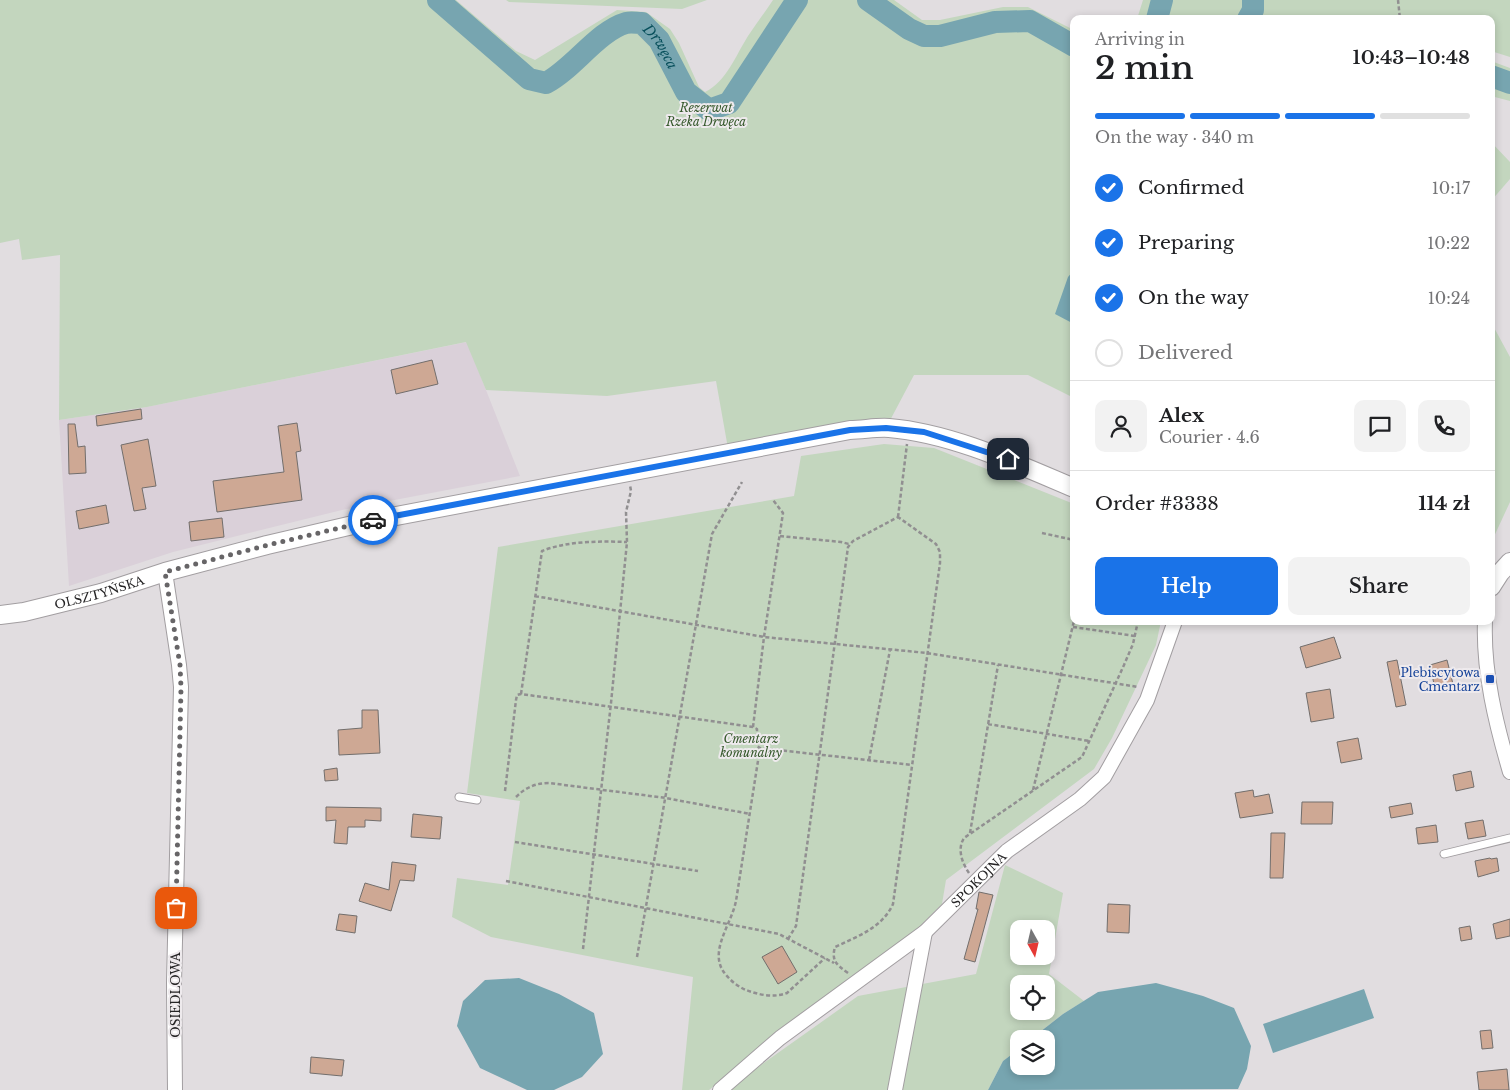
<!DOCTYPE html>
<meta charset="utf-8">
<style>
body{margin:0;font-family:"Libre Baskerville",serif;background:#f2f2f2;color:#202124;height:100vh;display:flex;flex-direction:column;font-size:19px;white-space:nowrap}
*{box-sizing:border-box;margin:0}
p{font-size:16px;color:#757577}
.icon{flex:none;width:28px;height:28px;fill:none;stroke:currentColor;stroke-width:2;stroke-linecap:round;stroke-linejoin:round}
.map{position:relative;flex:1;overflow:hidden}
.details{position:absolute;left:1070px;top:15px;width:425px;height:610px;display:flex;flex-direction:column;background:#fff;border-radius:10px;box-shadow:0 2px 8px #0003}
.details>*{flex:none}
.needle{width:32px;rotate:172deg}
.buttons{position:absolute;left:1010px;top:920px;display:grid;gap:10px}
.buttons a{display:grid;place-items:center;width:45px;height:45px;border-radius:10px;background:#fff;box-shadow:0 2px 8px #0003;font-size:25px}
.pin{position:absolute;display:grid;place-items:center;width:42px;height:42px;color:#fff;margin:-21px;border-radius:10px;box-shadow:0 2px 8px #0006}
.courier{position:absolute;display:grid;place-items:center;width:50px;height:50px;margin:-25px;border:4px solid #1a73e8;border-radius:50%;background:#fff;color:#222;box-shadow:0 1px 6px #0007}
.headline em{font-style:normal;font-weight:600}
.headline div{display:flex;flex-direction:column-reverse}
.headline{display:flex;align-items:center;justify-content:space-between;height:85px;padding:0 25px}
h1{font-size:32px;font-weight:600;line-height:38px}
.bar{display:grid;grid-template-columns:repeat(4,1fr);gap:8px 5px;align-content:center;height:60px;padding:0 25px}
.bar i{height:6px;border-radius:4px;background:#e0e0e0}
.bar .on{background:#1a73e8}
.bar p{grid-column:span 4}
.line{display:flex;align-items:center;gap:12px;padding:0 25px;border-top:1px solid #e0e0e0}
.line div{flex:1}
.round{display:grid;place-items:center;flex:none;width:52px;height:52px;border-radius:10px;background:#f2f2f2}
ol{padding:0 25px;list-style:none}
li{display:flex;align-items:center;gap:15px;height:55px}
li p{margin-inline-start:auto}
li .icon{padding:5px;border-radius:50%;background:#1a73e8;color:#fff;stroke-width:4}
li:last-child{color:#757577}
li i{width:28px;height:28px;border:2px solid #e0e0e0;border-radius:50%}
.cta{display:flex;gap:10px;margin-top:auto;padding:10px 25px}
.cta a{flex:1;height:58px;border-radius:10px;background:#1a73e8;color:#fff;font-size:20px;font-weight:600;line-height:58px;text-align:center}
.cta a+a{background:#f2f2f2;color:#202124}
.map>svg:first-child{display:block}
</style>
<div class="map">
<svg width="1510" height="1090" viewBox="0 0 1510 1090">
<rect width="100%" height="100%" fill="#e1dde0"/>
<path fill="#dad0d9" d="M 467,342 L 520,476 L 342,510 L 173,552 L 69,586 L 59,420 L 147,407 Z"/>
<path fill="#c3d6be" fill-rule="evenodd" d="M 0,0 L 456,0 L 516,51 L 535,60 L 617,10 L 646,12 L 670,29 L 679,43 L 699,87 L 705,92 C 726,82 736,55 748,36 C 756,24 765,12 773,0 L 894,0 L 922,20 L 940,20 L 1003,7 L 1028,7 L 1074,30 L 1074,398 L 1028,375 L 914,375 L 886,428 L 729,454 L 716,381 L 607,396 L 486,390 L 466,342 L 147,407 L 59,420 L 60,255 L 22,260 L 19,239 L 0,243 Z
M 506,0 L 707,0 L 682,9 L 509,2 Z
M 1143,0 L 1510,0 L 1510,57 L 1491,51 L 1491,19 L 1269,19 L 1269,15 L 1267,19 L 1137,19 Z
M 1491,61 L 1510,68 L 1510,101 L 1491,96 Z
M 1491,142 L 1510,162 L 1510,179 L 1491,201 Z
M 1491,322 L 1510,357 L 1510,502 L 1491,543 Z
M 884,444 L 934,448 L 1074,504 L 1074,621 L 1161,621 L 1156,645 L 1112,738 L 1094,769 L 946,880 L 942,904 L 917,929 L 709,1090 L 682,1090 L 693,977 L 491,937 L 452,917 L 457,878 L 508,885 L 520,801 L 467,793 L 498,547 L 794,496 L 801,456 Z
M 1005,865 L 1063,893 L 1049,974 L 1084,1001 L 1063,1014 L 1031,1039 L 1019,1039 L 1019,1049 L 1003,1061 L 988,1090 L 726,1090 L 858,996 L 976,974 ZM 1019,929 L 1046,929 L 1046,956 L 1019,956 ZM 1019,984 L 1046,984 L 1046,1011 L 1019,1011 Z"/>
<path fill="#77a5b0" d="M 1074,270 L 1074,324 L 1055,314 L 1068,277 Z
M 519,978 L 559,994 L 594,1013 L 603,1054 L 582,1077 L 554,1090 L 527,1090 L 480,1068 L 457,1026 L 463,1001 L 485,980 Z
M 1156,983 L 1203,996 L 1234,1008 L 1251,1046 L 1247,1069 L 1238,1089 L 988,1090 L 1003,1061 L 1019,1049 L 1019,1066 L 1046,1066 L 1046,1039 L 1031,1039 L 1063,1014 L 1098,992 Z
M 1364,989 L 1374,1018 L 1273,1053 L 1263,1024 Z"/>
<g fill="none" stroke-linecap="round" stroke-linejoin="round">
<g stroke="#77a5b0" stroke-width="22">
<path id="s1" d="M 438,0 L 529,79 L 546,83 C 573,69 598,31 626,23 C 631,22 637,23 642,23 L 659,40 L 686,92 L 709,110 L 729,103 L 797,0"/>
<path d="M 868,0 L 909,29 L 924,36 L 940,36 L 995,22 L 1030,21 L 1074,46"/>
<path d="M 1157,19 L 1162,0"/>
<path d="M 1248,19 L 1253,10 L 1253,0"/>
<path d="M 1491,76 L 1510,83"/>
</g>
</g>
<path fill="#cea894" stroke="#726e6c" d="M 432,360 L 438,384 L 396,394 L 391,370 Z
M 141,409 L 142,419 L 97,426 L 96,416 Z
M 297,423 L 301,451 L 296,452 L 302,500 L 217,512 L 213,481 L 284,472 L 278,426 Z
M 68,424 L 75,424 L 78,447 L 85,446 L 86,473 L 69,474 Z
M 148,439 L 156,486 L 142,488 L 146,509 L 134,511 L 121,445 Z
M 106,505 L 109,523 L 79,529 L 76,511 Z
M 222,518 L 224,537 L 191,541 L 189,522 Z
M 1334,637 L 1341,658 L 1306,668 L 1300,647 Z
M 1397,660 L 1406,705 L 1396,707 L 1387,662 Z
M 1447,660 L 1453,684 L 1435,689 L 1430,665 Z
M 1330,689 L 1334,718 L 1311,722 L 1306,693 Z
M 362,710 L 378,710 L 380,753 L 339,755 L 338,730 L 362,728 Z
M 1358,738 L 1362,759 L 1341,763 L 1337,742 Z
M 337,768 L 338,780 L 325,781 L 324,770 Z
M 1471,771 L 1474,787 L 1456,791 L 1453,775 Z
M 1253,790 L 1254,797 L 1269,794 L 1273,813 L 1240,818 L 1235,793 Z
M 1302,802 L 1333,802 L 1332,824 L 1301,824 Z
M 1411,803 L 1413,814 L 1391,818 L 1389,807 Z
M 326,807 L 381,808 L 381,821 L 365,820 L 365,827 L 348,827 L 347,844 L 334,843 L 336,820 L 326,821 Z
M 413,814 L 442,817 L 440,839 L 411,837 Z
M 1483,820 L 1486,836 L 1468,839 L 1465,823 Z
M 1436,825 L 1438,842 L 1418,844 L 1416,828 Z
M 1271,833 L 1285,833 L 1283,878 L 1270,878 Z
M 1490,858 L 1491,859 L 1497,858 L 1499,871 L 1478,877 L 1475,861 Z
M 392,862 L 416,865 L 414,881 L 400,880 L 391,911 L 359,901 L 365,883 L 389,890 Z
M 979,892 L 993,895 L 975,962 L 964,959 L 978,909 L 976,909 Z
M 1108,904 L 1130,905 L 1129,933 L 1107,932 Z
M 339,914 L 357,916 L 355,933 L 336,930 Z
M 1510,919 L 1510,936 L 1496,939 L 1493,924 Z
M 1470,926 L 1472,939 L 1461,941 L 1459,928 Z
M 782,946 L 797,972 L 778,984 L 762,957 Z
M 1491,1030 L 1493,1048 L 1482,1049 L 1480,1031 Z
M 311,1057 L 344,1060 L 342,1076 L 310,1073 Z
M 1507,1069 L 1509,1090 L 1479,1090 L 1477,1072 Z"/>
<g fill="none" stroke-linecap="round" stroke-linejoin="round">
<g stroke="#a29ea1" stroke-width="9">
<path id="service" d="M 459,797 L 477,800
M 1444,854 L 1510,838"/>
</g>
<g stroke="#a29ea1" stroke-width="16">
<g id="minor">
<path d="M 165,572 L 179,665 L 181,687 L 174,983 L 175,1090"/>
<path d="M 1485,621 C 1483,672 1496,724 1510,772"/>
<path id="s2" d="M 720,1090 L 780,1038 L 925,932 L 1007,851 L 1080,799 L 1104,777 L 1147,700 L 1175,621"/>
<path d="M 895,1090 L 925,932"/>
</g>
</g>
<g stroke="#a29ea1" stroke-width="20">
<g id="tertiary">
<path d="M 1491,587 L 1500,573 L 1510,562"/>
<path id="s3" d="M 0,615 L 24,612 L 101,593 L 165,572 L 267,545 L 370,521 L 850,430 C 863,430 876,427 889,428 C 951,433 1017,464 1074,488"/>
</g>
</g>
<path stroke="#918f91" stroke-width="2.5" stroke-dasharray="4 2.5" stroke-linecap="butt" d="M 1398,0 L 1400,19
M 898,517 L 907,444
M 1042,533 L 1074,540
M 780,536 L 841,542 L 849,544
M 535,596 L 764,637 L 927,653 L 1138,687
M 1073,627 L 1135,636
M 521,694 L 542,551 C 567,541 600,541 627,542
M 988,724 L 1089,741
M 753,727 L 764,637 L 783,513 L 773,500
M 760,748 L 736,901 C 731,926 706,954 727,976 C 732,982 739,987 746,990 C 759,995 774,998 787,993 L 825,958
M 869,760 L 890,650
M 1033,790 L 1074,621
M 505,791 L 516,700 L 517,695 L 521,694 L 753,727 L 757,729 L 757,746 L 760,748 L 912,765
M 516,797 C 525,788 535,783 549,783 L 666,798 L 750,814
M 970,833 L 998,665
M 515,842 L 698,871
M 969,873 C 962,863 957,849 964,838 L 1082,757 L 1124,665 L 1133,644 L 1138,621
M 506,881 L 779,934 L 834,963
M 788,939 L 796,926 L 848,547 L 853,541 L 898,517
M 583,949 L 611,703 L 627,542 L 626,512 L 631,491 L 630,485
M 637,957 L 712,534 L 742,482
M 848,973 C 837,965 831,961 835,947 C 858,936 882,928 893,904 L 940,563 L 940,552 L 936,544 L 898,517"/>
<use href="#service" stroke="#fff" stroke-width="7"/>
<use href="#minor" stroke="#fff" stroke-width="14"/>
<use href="#tertiary" stroke="#fff" stroke-width="18"/>
</g>
<g fill="none" stroke-linecap="round" stroke-linejoin="round">
<path stroke="#676567" stroke-width="5" stroke-dasharray="0 9" d="M 176,908 L 181,688 L 180,665 L 165,572 L 268,545 L 373,520"/>
<path stroke="#1a73e8" stroke-width="6" d="M 373,520 L 850,430 L 886,428 L 924,432 L 1008,459"/>
</g>
<rect fill="#1a4fb4" stroke="#eeeaed" stroke-width="2" x="1485" y="674" width="10" height="10" rx="2.5"/>
<g text-anchor="middle" dominant-baseline="central" stroke-width="4" stroke-linejoin="round" paint-order="stroke">
<g font-size="12" font-style="italic" fill="#35582b" stroke="#eeeaed">
<text x="706" y="107">Rezerwat<tspan x="706" dy="14">Rzeka Drwęca</tspan></text>
<text x="751" y="738">Cmentarz<tspan x="751" dy="14">komunalny</tspan></text>
</g>
<g font-size="12" fill="#262526" stroke="#eeeaed">
<text stroke="none"><textPath href="#s3" startOffset="102">OLSZTYŃSKA</textPath></text>
<text stroke="none"><textPath href="#s2" startOffset="334">SPOKOJNA</textPath></text>
<text transform="translate(175 995) rotate(-90)">OSIEDLOWA</text>
</g>
<g font-size="12" fill="#164399" stroke="#eeeaed" text-anchor="end">
<text x="1480" y="672">Plebiscytowa<tspan x="1480" dy="14">Cmentarz</tspan></text>
</g>
<g font-size="14" font-style="italic" fill="#09505c" stroke="#eeeaed">
<text stroke="none"><textPath href="#s1" startOffset="285">Drwęca</textPath></text>
</g>
</g>
</svg>
<div class="buttons">
<a><svg class="needle" viewBox="-14 -14 28 28"><path d="M0-13l5 13h-10z" fill="#e53935"/><path d="M0 13l5-13h-10z" fill="#757577"/></svg></a>
<a><svg class="icon" aria-label="locate" viewBox="0 0 24 24"><circle cx="12" cy="12" r="6"/><path d="M12 2v4M12 18v4M2 12h4M18 12h4"/></svg></a>
<a><svg class="icon" aria-label="layers" viewBox="0 0 24 24"><path d="M12 4l9 5-9 5-9-5zM3 14l9 5 9-5"/></svg></a>
</div>
<div class="pin" style="left:176px;top:908px;background:#ea580c"><svg class="icon" aria-label="bag" viewBox="0 0 24 24"><path d="M5 8h14l-1 12H6zM9 8a3 3 0 0 1 6 0"/></svg></div>
<div class="pin" style="left:1008px;top:459px;background:#1f2937"><svg class="icon" aria-label="home" viewBox="0 0 24 24"><path d="M3 11l9-7 9 7M6 9v11h12V9"/></svg></div>
<div class="courier" style="left:373px;top:520px"><svg class="icon" aria-label="car" viewBox="0 0 24 24"><path d="M5 17H2v-5l4-1 3-4h7l3 4 3 1v5h-3M9 17h6M6 11h13"/><circle cx="7" cy="17" r="2"/><circle cx="17" cy="17" r="2"/></svg></div>
<section class="details">
<div class="headline"><div><h1>2 min</h1><p>Arriving in</p></div><em>10:43–10:48</em></div>
<div class="bar"><i class="on"></i><i class="on"></i><i class="on"></i><i></i><p>On the way · 340 m</p></div>
<ol>
<li><svg class="icon" aria-label="check" viewBox="0 0 24 24"><path d="M5 12l5 5 9-10"/></svg>Confirmed<p>10:17</p></li>
<li><svg class="icon" aria-label="check" viewBox="0 0 24 24"><path d="M5 12l5 5 9-10"/></svg>Preparing<p>10:22</p></li>
<li><svg class="icon" aria-label="check" viewBox="0 0 24 24"><path d="M5 12l5 5 9-10"/></svg>On the way<p>10:24</p></li>
<li><i></i>Delivered</li>
</ol>
<div class="line" style="height:90px"><a class="round"><svg class="icon" aria-label="person" viewBox="0 0 24 24"><circle cx="12" cy="8" r="4"/><path d="M4 21q1-7 8-7t8 7"/></svg></a><div><b>Alex</b><p>Courier · 4.6</p></div><a class="round"><svg class="icon" aria-label="chat" viewBox="0 0 24 24"><path d="M4 5h16v11H9l-5 4z"/></svg></a><a class="round"><svg class="icon" aria-label="phone" viewBox="0 0 24 24"><path d="M5 4h4l2 5-3 2q2 4 5 5l2-3 5 2v4C11 20 4 13 5 4z"/></svg></a></div>
<div class="line" style="height:65px"><div>Order #3338</div><b>114 zł</b></div>
<div class="cta"><a>Help</a><a>Share</a></div>
</section>
</div>
